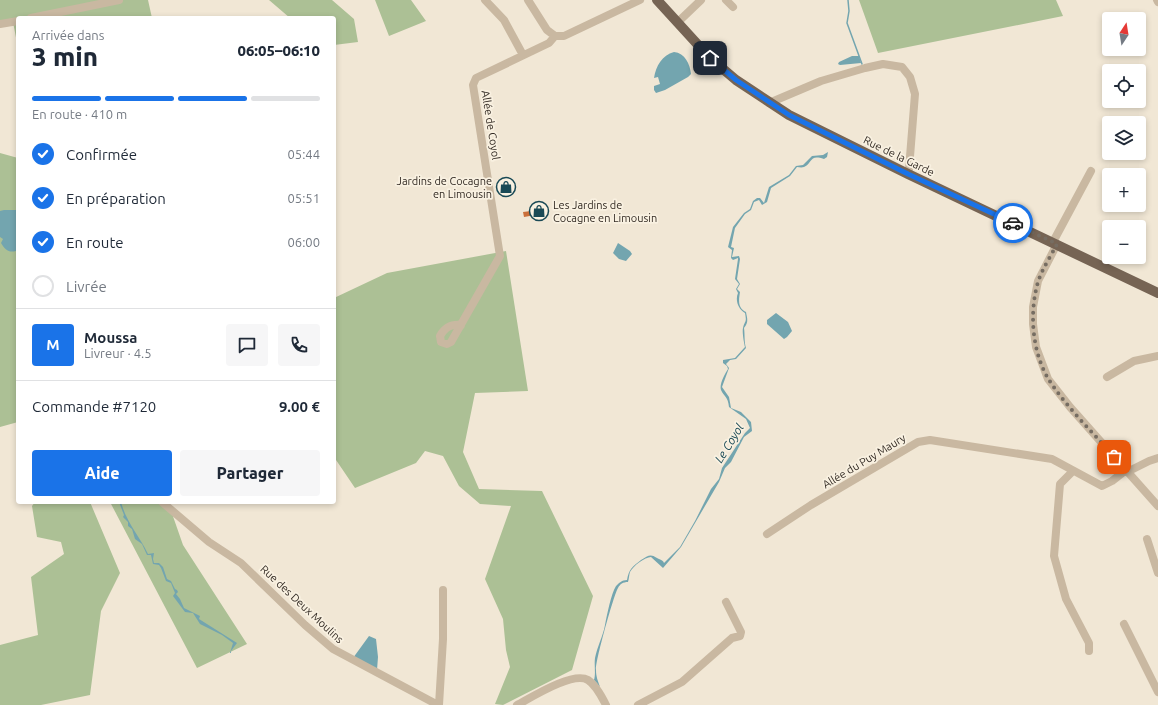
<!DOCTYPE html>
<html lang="fr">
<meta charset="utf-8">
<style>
body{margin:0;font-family:Ubuntu,sans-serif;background:#f6f6f7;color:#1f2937;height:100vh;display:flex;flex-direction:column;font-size:15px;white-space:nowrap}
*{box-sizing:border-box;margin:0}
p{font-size:13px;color:#747a83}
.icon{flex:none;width:22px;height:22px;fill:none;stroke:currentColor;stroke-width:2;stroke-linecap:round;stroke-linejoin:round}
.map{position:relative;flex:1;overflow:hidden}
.details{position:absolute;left:16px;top:16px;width:320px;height:488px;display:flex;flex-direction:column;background:#fff;border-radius:4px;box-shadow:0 2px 6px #0003}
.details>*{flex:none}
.needle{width:26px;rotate:12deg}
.buttons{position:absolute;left:1102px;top:12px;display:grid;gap:8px}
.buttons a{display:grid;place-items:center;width:44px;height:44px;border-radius:4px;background:#fff;box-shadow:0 2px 6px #0003;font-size:20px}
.pin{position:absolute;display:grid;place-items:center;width:34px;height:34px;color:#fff;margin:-17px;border-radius:8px;box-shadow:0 2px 6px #0006}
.courier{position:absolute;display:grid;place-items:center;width:40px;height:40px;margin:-20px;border:3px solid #1a73e8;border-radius:50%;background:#fff;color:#222;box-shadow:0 1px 5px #0007}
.headline em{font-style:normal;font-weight:800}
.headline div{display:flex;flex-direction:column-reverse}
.headline{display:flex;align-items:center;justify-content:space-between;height:68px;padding:0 16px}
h1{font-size:26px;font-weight:800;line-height:30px}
.bar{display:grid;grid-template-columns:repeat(4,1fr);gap:6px 4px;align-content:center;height:48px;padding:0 16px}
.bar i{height:5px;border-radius:3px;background:#e0e1e3}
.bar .selected{background:#1a73e8}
.bar p{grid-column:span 4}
.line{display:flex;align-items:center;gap:10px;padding:0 16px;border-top:1px solid #e0e1e3}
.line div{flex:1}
.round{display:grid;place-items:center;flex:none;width:42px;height:42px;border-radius:4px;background:#f6f6f7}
ol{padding:0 16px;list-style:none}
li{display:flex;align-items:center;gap:12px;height:44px}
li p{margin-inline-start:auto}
li .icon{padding:4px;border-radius:50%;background:#1a73e8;color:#fff;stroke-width:4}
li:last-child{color:#747a83}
li i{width:22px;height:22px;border:2px solid #e0e1e3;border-radius:50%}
.button{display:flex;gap:8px;margin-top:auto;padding:8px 16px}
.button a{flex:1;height:46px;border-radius:4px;background:#1a73e8;color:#fff;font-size:16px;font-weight:800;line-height:46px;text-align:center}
.button a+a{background:#f6f6f7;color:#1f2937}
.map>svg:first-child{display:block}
</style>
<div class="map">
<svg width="1158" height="705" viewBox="0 0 1158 705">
<rect width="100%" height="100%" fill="#f1e7d5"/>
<path fill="#acc095" d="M 0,0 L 148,0 L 152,18 L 18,18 L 18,48 L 13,22 L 0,24 Z
M 269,0 L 332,0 L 354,19 L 358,42 L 334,45 L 334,18 L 290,18 Z
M 375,0 L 411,0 L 426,21 L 389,36 Z
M 859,0 L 1056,0 L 1063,16 L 878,53 Z
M 0,153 L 18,158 L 18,422 L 0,427 Z
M 506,251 L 528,391 L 475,393 L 463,452 L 479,489 L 542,491 L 593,596 L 572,670 L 503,705 L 495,704 L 510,667 L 506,650 L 503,619 L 485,579 L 511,506 L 480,504 L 459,486 L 443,456 L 425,451 L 416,463 L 355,488 L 334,457 L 334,298 L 387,273 Z
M 35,502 L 90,502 L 120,573 L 101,611 L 90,695 L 41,705 L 0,705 L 0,645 L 38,635 L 31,577 L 64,554 L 61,542 L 37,537 L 32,506 Z
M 110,502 L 168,502 L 183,545 L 247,644 L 197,668 Z"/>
<path fill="#73a5af" d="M 674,52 C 685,53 690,64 691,74 L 688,77 L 665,90 L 656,93 L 654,90 L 654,86 L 660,84 L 658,77 L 654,78 C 656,66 662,55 674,52 Z
M 852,56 L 859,56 L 861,63 L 840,65 L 838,64 L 839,62 Z
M 828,152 L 827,157 L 824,159 C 809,154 813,163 804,167 C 801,168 799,167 797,167 L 790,176 L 771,188 L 767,202 L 762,205 L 759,200 L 754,202 L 751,210 L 745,214 L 735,228 L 731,247 L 734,248 L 732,257 L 739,256 L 740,259 L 737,279 L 740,284 L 737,289 L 740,292 C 739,299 737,308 746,312 C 747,318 749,322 744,328 C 745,335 744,341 746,348 L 736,359 L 730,360 L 726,364 L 729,368 L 722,387 L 729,397 L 731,408 L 741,412 L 751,422 L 752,431 L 744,437 L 731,462 L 725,468 L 719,482 L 681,547 L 663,568 L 651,557 C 645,557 633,566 630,572 C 629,575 629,579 628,582 C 623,582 620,584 618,588 C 614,594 595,662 596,670 C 596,677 598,681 600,687 L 594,680 C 596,674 594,665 595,658 C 597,647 603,636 605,625 C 607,615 611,594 616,586 C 619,583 622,580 627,580 C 629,569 632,567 641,560 C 648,556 650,553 657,558 C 661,560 663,560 664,563 L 680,547 L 695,521 L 711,489 L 719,479 L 722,468 L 745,433 L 750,428 L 746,419 L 729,407 C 728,396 724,397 721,390 C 719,384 725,374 728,369 L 727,366 L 723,363 L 723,360 L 735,358 L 745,347 C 744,343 742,332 743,328 C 745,320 747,323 745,313 C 738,309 735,300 738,293 L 736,289 L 739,284 L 735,279 L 738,259 L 738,258 L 733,260 L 731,258 L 732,250 L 728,247 L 733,227 L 744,213 L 750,209 L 753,201 L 757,198 L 760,198 L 764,203 L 769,187 L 789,175 L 796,166 L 803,165 L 812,156 L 823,155 Z
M 4,210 L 18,210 L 18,250 C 10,254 5,250 1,243 L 3,239 L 0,237 L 0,211 Z
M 618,243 L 630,251 L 632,254 L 626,261 L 619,259 L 613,253 Z
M 776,313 L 788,322 L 792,331 L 787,337 L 784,339 L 767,324 L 767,320 Z
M 119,502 L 121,502 C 126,522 139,535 148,554 L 154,553 L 153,559 L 154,563 L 159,563 L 163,567 L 167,579 L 171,581 L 175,589 L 177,590 L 178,592 L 176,594 L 180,599 L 184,608 L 200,616 L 199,619 L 237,643 L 231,651 L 231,653 L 230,653 L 233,643 L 222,635 L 200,624 L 193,613 L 185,612 C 181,607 177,601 173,596 L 175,593 L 171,583 L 166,581 L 161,568 L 159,565 L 153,564 L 151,555 L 147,555 L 142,544 L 135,539 L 132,529 L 128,526 L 128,522 L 123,517 L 124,515 Z
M 369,636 L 376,639 L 378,657 L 377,670 L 353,658 Z"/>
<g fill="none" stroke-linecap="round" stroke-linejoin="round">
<path stroke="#73a5af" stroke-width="1.5" d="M 848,0 L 849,11 L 847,23 L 862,64"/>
</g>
<path fill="#ca6f3a" d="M 546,206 L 547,213 L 524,217 L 523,212 L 539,210 L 538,207 Z"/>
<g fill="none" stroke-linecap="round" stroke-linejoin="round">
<path stroke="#c9b8a1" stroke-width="8" d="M 485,0 L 504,20 L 523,55
M 528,0 L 547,30 L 555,36
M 726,0 L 733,7
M 1157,0 L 1158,2
M 31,18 L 119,0
M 678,22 L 701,0
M 0,24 L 18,21
M 769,103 L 821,81 L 865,68 L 883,64 L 902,67 L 910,77 L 915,94 L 909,169 L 908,174
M 1053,242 L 1091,171
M 1057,244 L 1038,281 L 1033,307 L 1033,324 L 1036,347 L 1048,379 L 1070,407 L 1158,506
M 461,325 C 451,324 445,327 440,336 L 441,342 L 447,344 L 451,342 L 500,256 L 473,85 L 476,78 L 549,43 L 555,36 L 564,36 L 640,0
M 1107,377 L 1134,361 L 1158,356
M 1073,471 L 1060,484 L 1054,556 L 1066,599 L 1089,643 L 1089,651
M 1127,472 L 1149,461 L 1158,458
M 162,502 L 209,542 L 241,563 L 305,625 L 333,649 L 438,705
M 767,534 L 811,505 L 918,442 L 930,440 L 1052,459 L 1102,486 L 1112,481 L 1126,470
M 1147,539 L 1158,573
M 1124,624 L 1158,692
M 439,705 L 443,639 L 443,590
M 517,705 C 532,697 573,671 588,680 C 596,685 602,697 606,705
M 638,705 L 682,682 L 732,638 L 740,636 L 741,632 L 726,602"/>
<path stroke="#766454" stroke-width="10" d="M 657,0 L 710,58 L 736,80 L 789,115 L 908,174 L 1158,293"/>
</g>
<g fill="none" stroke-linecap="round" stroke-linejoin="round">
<path stroke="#766d62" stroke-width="4" stroke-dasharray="0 7.2" d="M 1013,223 L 1057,244 C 1051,256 1042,269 1038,282 C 1029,313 1032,352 1049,380 C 1067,408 1092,431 1114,457"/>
<path stroke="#1a73e8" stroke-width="5" d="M 710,58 L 736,80 L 789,115 L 908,174 L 1013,223"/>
</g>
<defs>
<g id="shop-ring" transform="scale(1)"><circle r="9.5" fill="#f9f1e1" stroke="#194955" stroke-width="1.5"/><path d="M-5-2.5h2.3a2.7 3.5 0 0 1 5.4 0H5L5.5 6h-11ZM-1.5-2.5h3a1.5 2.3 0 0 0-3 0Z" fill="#194955"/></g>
</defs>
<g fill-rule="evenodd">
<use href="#shop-ring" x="506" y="187"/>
<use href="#shop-ring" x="539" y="211"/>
</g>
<g text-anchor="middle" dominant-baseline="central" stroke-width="3.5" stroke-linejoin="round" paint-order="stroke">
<g font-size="11" fill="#332b24" stroke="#f9f1e1">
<text transform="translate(491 125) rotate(81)">Allée de Coyol</text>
<text transform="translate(899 156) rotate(26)">Rue de la Garde</text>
<text transform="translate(864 461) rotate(-31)">Allée du Puy Maury</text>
<text transform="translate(302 604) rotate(43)">Rue des Deux Moulins</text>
</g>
<g font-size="11" fill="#332b24" stroke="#f9f1e1" text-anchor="end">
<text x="492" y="181">Jardins de Cocagne<tspan x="492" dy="13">en Limousin</tspan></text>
<text x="553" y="205" text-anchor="start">Les Jardins de<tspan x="553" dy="13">Cocagne en Limousin</tspan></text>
</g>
<g font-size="12" font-style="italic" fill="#194955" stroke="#f9f1e1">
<text transform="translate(729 443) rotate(-58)">Le Coyol</text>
</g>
</g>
</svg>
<div class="buttons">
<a><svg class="needle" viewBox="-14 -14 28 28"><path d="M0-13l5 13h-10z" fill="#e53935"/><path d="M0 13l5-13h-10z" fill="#747a83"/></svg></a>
<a><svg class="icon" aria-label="locate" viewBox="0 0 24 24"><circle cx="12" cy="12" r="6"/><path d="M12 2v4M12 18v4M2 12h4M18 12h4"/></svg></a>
<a><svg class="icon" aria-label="layers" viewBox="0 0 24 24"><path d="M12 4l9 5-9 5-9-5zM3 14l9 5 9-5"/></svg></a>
<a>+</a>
<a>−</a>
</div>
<div class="pin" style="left:1114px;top:457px;background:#ea580c"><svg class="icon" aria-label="bag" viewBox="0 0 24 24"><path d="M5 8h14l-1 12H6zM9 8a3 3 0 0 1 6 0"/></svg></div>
<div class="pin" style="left:710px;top:58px;background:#1f2937"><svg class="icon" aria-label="home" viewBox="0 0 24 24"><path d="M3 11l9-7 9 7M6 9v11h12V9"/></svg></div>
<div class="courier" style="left:1013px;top:223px"><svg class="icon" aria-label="car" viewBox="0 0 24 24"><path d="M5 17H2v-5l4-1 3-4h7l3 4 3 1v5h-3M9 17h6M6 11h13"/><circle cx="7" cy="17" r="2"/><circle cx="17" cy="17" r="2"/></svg></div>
<section class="details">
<div class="headline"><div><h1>3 min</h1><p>Arrivée dans</p></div><em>06:05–06:10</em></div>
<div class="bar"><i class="selected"></i><i class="selected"></i><i class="selected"></i><i></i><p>En route · 410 m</p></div>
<ol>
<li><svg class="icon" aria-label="check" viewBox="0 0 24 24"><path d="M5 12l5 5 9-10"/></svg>Confirmée<p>05:44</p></li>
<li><svg class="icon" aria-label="check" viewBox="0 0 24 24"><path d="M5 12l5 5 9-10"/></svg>En préparation<p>05:51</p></li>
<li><svg class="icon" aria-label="check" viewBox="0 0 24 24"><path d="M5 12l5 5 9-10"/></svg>En route<p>06:00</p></li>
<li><i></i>Livrée</li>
</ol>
<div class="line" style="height:72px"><b class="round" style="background:#1a73e8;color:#fff">M</b><div><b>Moussa</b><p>Livreur · 4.5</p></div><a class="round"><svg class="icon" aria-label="chat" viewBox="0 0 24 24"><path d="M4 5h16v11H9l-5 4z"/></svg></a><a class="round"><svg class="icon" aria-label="phone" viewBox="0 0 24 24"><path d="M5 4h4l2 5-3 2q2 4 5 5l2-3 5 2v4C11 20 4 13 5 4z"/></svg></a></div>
<div class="line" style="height:52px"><div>Commande #7120</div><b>9.00 €</b></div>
<div class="button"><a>Aide</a><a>Partager</a></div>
</section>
</div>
